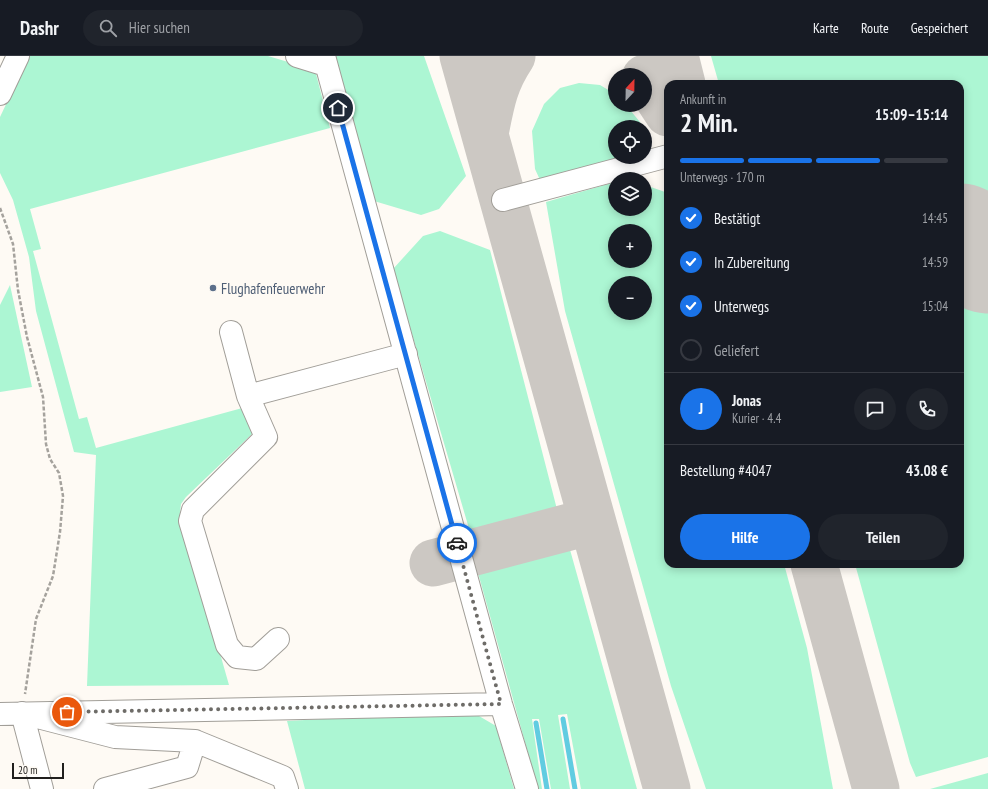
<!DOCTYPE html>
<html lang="de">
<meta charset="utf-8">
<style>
body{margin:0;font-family:"PT Sans Narrow",sans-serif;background:#20242c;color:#f1f3f6;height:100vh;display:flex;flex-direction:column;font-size:15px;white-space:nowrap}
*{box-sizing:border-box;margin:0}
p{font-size:13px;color:#9ea1a6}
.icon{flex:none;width:22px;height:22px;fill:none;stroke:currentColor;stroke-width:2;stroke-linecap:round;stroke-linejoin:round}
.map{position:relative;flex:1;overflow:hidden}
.drawer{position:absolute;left:664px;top:24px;width:300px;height:488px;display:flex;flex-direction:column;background:#171b24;border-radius:12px;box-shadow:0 2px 10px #0003}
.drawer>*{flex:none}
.needle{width:26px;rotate:22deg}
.controls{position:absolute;left:608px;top:12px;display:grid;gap:8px}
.controls a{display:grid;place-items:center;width:44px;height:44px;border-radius:50%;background:#171b24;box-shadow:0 2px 10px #0003;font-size:20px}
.scale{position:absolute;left:12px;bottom:10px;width:52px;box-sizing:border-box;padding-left:4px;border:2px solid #201f1d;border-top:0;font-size:11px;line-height:14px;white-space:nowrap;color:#201f1d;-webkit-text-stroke:3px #fefaf4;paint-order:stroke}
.pin{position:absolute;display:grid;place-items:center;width:34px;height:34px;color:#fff;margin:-17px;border:2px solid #fff;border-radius:50%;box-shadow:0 1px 4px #0007}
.courier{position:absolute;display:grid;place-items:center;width:40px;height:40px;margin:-20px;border:3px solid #1a73e8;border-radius:50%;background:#fff;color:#222;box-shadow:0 1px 5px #0007}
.overview em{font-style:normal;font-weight:600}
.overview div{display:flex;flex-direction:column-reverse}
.overview{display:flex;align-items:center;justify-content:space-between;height:68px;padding:0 16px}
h1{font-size:26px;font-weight:600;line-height:30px}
.bar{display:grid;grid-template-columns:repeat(4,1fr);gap:6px 4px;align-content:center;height:48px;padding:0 16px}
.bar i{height:5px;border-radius:3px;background:#363941}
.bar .on{background:#1a73e8}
.bar p{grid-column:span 4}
.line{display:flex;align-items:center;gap:10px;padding:0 16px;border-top:1px solid #363941}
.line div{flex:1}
.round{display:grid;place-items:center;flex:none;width:42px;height:42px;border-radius:21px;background:#20242c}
ol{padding:0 16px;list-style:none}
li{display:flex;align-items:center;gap:12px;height:44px}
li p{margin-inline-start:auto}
li .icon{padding:4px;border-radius:50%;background:#1a73e8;color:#fff;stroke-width:4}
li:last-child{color:#9ea1a6}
li i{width:22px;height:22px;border:2px solid #363941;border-radius:50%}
.action{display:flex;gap:8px;margin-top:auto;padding:8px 16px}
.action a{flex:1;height:46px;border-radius:24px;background:#1a73e8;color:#fff;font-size:16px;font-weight:600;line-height:46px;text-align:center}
.action a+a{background:#20242c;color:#f1f3f6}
header{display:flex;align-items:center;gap:24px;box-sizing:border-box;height:56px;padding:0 20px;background:#171b24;border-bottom:1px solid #363941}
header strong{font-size:19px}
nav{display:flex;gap:22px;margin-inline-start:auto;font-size:14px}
.search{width:280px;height:36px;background:#20242c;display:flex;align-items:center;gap:10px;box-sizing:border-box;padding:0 14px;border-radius:22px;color:#9ea1a6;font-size:15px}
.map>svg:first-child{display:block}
</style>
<header>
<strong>Dashr</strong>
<div class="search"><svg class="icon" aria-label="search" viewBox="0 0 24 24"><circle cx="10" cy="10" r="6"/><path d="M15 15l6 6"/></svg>Hier suchen</div>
<nav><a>Karte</a><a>Route</a><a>Gespeichert</a></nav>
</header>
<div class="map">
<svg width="988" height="733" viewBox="0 0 988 733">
<rect width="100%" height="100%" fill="#fefaf4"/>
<path fill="#acf6d3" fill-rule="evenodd" d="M 29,0 L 268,0 L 315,14 L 330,72 L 30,153 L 41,193 L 33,195 L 79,363 L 87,361 L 96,392 L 246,351 L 252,378 L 186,441 L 181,448 L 180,457 L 229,629 L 87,630 L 96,399 L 74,396 L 36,255 L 29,201 L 13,144 L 0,117 L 0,61 Z
M 334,0 L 424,0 L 466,120 L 439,153 L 421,159 L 374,145 Z
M 711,0 L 988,0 L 988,164 L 960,151 L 960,28 L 719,28 Z
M 579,27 L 600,29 L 615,38 L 615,49 L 626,49 L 644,71 L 615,71 L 615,101 L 622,101 L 540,124 L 535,113 L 532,75 L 544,48 L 560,32 Z
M 615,126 L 615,153 L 645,153 L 645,129 L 668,137 L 668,508 L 784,508 L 807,592 L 833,733 L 706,733 L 671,630 L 565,255 L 546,146 ZM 615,175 L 645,175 L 645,205 L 615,205 ZM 615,227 L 645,227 L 645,257 L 615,257 Z
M 440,175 L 490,194 L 559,461 L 477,480 L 470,476 L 393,213 L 423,180 Z
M 960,219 L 988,232 L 988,701 L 916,721 L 910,707 L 855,508 L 960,508 Z
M 10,229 L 32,331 L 0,336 L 0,249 Z
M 567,483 L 637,733 L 581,733 L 567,658 L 558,659 L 570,733 L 551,733 L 539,663 L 532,663 L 542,733 L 538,733 L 475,506 Z
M 449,656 L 479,660 L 496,670 L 514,733 L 305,733 L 287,665 Z
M 988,717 L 988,733 L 930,733 Z"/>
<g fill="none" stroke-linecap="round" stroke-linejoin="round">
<path stroke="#61cce1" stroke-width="5" d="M 563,663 L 575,733
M 536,667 L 547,733"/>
<path stroke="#ccc8c3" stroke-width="47" d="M 463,0 L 667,733
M 675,0 L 682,28
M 645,22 L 668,57
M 485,78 C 491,47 494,27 512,0
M 433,507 L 592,465
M 814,508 L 876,733"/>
<path stroke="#ccc8c3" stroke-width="117" d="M 960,186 L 988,199"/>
<g stroke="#a19e98" stroke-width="24">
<path id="minor" d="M 297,0 L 326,9
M 324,0 L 501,648 L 527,733
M 0,38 L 18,0
M 503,144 L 668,100
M 231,276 L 248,340 L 406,298
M 248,340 L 266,381 L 193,454 L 190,465 L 227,589 L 237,601 L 256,603 L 278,583
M 0,658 L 501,648
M 195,685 L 283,721 L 287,733
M 42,733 L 22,657 L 115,681 L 195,685 L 187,711 L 105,733"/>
</g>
<path stroke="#a5a29d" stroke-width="2.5" stroke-dasharray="4 2" stroke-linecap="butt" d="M 0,152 L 13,188 L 18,234 L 27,281 L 43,341 L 46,388 L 50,403 L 59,417 L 63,440 L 60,476 L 53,520 L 36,563 L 25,638"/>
<use href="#minor" stroke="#fff" stroke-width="22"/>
</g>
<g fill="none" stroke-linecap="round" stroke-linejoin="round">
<path stroke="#6e6c68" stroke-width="4" stroke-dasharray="0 7.2" d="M 67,656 L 501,648 L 457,487"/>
<path stroke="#1a73e8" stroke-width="5" d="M 338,52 L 457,487"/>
</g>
<circle fill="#5c6f8a" stroke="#fefaf4" stroke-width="1.5" cx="213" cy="232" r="4"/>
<g text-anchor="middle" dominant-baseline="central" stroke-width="3" stroke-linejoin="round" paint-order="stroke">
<g font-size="15" fill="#4e5e75" stroke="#fefaf4" text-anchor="start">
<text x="221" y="232">Flughafenfeuerwehr</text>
</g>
</g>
</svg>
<div class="controls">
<a><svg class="needle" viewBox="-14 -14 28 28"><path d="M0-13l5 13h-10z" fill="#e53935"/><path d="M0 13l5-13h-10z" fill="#9ea1a6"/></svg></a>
<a><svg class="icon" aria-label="locate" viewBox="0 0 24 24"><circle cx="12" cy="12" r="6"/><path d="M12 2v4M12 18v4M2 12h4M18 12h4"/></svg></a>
<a><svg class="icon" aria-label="layers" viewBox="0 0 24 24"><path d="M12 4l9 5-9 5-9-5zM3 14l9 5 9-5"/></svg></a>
<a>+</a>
<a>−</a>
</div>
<div class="scale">20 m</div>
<div class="pin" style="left:67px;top:656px;background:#ea580c"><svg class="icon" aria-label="bag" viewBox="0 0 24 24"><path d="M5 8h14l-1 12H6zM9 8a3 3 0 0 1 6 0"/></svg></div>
<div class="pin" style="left:338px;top:52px;background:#1f2937"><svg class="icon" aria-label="home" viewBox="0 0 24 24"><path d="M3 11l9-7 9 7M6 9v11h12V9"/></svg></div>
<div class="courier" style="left:457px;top:487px"><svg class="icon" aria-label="car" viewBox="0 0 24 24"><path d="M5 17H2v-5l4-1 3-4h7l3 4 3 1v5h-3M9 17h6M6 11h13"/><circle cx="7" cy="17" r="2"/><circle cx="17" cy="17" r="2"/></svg></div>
<section class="drawer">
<div class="overview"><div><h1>2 Min.</h1><p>Ankunft in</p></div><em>15:09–15:14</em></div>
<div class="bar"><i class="on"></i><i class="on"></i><i class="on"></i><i></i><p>Unterwegs · 170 m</p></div>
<ol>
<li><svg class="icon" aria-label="check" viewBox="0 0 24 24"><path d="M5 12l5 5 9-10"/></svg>Bestätigt<p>14:45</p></li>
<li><svg class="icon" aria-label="check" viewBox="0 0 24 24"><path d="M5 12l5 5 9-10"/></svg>In Zubereitung<p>14:59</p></li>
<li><svg class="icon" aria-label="check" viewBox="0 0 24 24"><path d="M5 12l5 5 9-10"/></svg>Unterwegs<p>15:04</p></li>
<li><i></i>Geliefert</li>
</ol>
<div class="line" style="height:72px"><b class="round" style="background:#1a73e8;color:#fff">J</b><div><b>Jonas</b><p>Kurier · 4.4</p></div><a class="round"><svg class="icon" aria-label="chat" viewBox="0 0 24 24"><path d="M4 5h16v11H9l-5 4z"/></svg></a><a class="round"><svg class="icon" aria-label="phone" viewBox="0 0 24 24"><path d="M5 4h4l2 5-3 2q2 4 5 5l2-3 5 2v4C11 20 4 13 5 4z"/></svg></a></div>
<div class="line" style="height:52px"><div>Bestellung #4047</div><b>43.08 €</b></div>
<div class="action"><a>Hilfe</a><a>Teilen</a></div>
</section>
</div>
